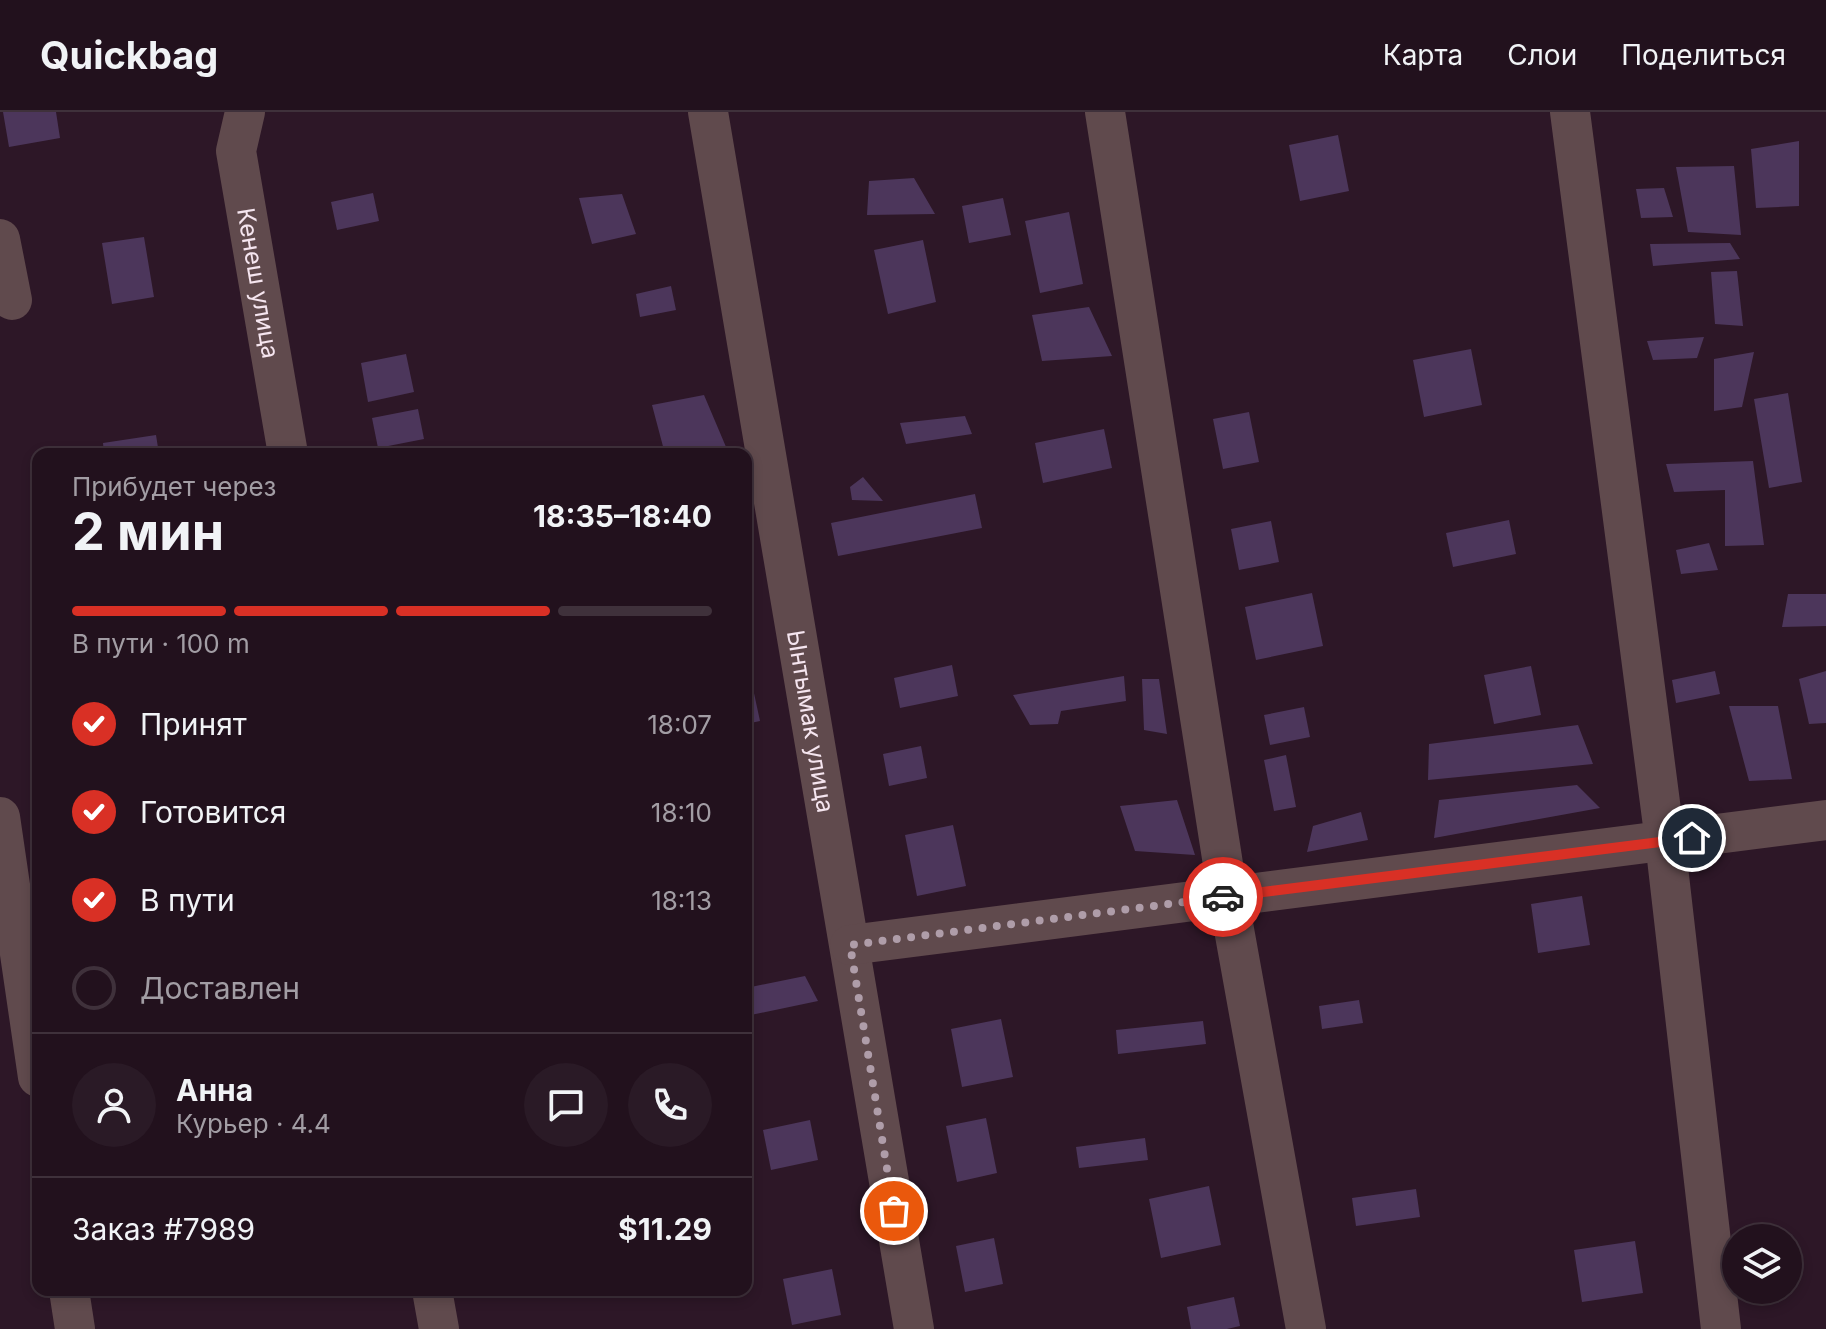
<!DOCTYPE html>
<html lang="ru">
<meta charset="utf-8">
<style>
body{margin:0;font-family:Inter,sans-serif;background:#2a1a26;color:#f1f3f6;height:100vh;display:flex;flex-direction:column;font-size:30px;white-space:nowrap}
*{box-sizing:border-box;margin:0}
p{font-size:26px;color:#a29da4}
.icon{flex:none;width:44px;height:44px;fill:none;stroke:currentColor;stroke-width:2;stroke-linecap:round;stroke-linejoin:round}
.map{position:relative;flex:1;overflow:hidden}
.side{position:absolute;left:32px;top:336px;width:720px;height:848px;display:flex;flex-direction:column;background:#22111d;border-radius:16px;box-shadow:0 4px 12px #0003,0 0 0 2px #3f313b}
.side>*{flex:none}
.controls{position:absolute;left:1722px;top:1112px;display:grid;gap:16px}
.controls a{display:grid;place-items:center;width:80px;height:80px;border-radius:50%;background:#22111d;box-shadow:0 4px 12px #0003,0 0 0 2px #3f313b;font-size:40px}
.pin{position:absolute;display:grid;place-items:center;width:68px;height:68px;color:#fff;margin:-34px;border:4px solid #fff;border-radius:50%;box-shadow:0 2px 8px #0007}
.courier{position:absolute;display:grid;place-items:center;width:80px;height:80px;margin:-40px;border:6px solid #d93025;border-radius:50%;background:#fff;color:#222;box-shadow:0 2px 10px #0007}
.summary em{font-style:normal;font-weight:700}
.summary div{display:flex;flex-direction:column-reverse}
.summary{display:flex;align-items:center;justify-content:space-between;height:136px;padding:0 40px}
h1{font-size:52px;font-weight:700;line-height:60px}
.bar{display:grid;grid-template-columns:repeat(4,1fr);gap:12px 8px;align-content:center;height:96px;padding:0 40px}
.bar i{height:10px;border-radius:6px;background:#3f313b}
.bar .on{background:#d93025}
.bar p{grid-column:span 4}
.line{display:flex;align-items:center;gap:20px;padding:0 40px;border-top:2px solid #3f313b}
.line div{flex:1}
.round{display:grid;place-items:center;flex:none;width:84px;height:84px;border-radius:42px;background:#2a1a26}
ol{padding:0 40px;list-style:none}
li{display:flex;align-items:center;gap:24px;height:88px}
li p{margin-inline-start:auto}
li .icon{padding:8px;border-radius:50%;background:#d93025;color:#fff;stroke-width:4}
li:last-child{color:#a29da4}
li i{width:44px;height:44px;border:4px solid #3f313b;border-radius:50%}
header{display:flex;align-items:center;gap:48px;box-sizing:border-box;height:112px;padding:0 40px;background:#22111d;border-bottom:2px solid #3f313b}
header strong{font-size:38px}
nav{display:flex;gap:44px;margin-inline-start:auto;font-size:28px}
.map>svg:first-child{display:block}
</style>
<header>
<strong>Quickbag</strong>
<nav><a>Карта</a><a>Слои</a><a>Поделиться</a></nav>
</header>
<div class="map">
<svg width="1826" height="1217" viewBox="0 0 1826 1217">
<rect width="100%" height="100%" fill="#2d1727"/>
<path fill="#4c365b" d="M 3,0 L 56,0 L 60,26 L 9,35 Z
M 1338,23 L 1349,79 L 1300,89 L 1289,33 Z
M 1799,29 L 1799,94 L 1756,96 L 1751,37 Z
M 1734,54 L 1741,123 L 1688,120 L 1676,55 Z
M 914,66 L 935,102 L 867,103 L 869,69 Z
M 1664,76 L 1673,105 L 1641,106 L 1636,77 Z
M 373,81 L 379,109 L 337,118 L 331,90 Z
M 622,82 L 636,122 L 592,132 L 579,86 Z
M 1003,86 L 1011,123 L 969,131 L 962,94 Z
M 1069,100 L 1083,172 L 1040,181 L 1025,109 Z
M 144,125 L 154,185 L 112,192 L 102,131 Z
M 923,128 L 936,190 L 888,202 L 874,138 Z
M 1730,131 L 1740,147 L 1653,154 L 1650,132 Z
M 1737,159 L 1743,214 L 1715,212 L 1711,160 Z
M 671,174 L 676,198 L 640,205 L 636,182 Z
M 1089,195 L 1112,244 L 1042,249 L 1032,203 Z
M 1704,225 L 1697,246 L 1653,248 L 1647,229 Z
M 1471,237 L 1482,293 L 1424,305 L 1413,248 Z
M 1754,240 L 1742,295 L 1714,299 L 1714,247 Z
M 406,242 L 414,280 L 368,290 L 361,251 Z
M 1788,281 L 1802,370 L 1769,376 L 1754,287 Z
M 704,283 L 729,342 L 665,342 L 652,293 Z
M 418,297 L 424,327 L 378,336 L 372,306 Z
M 1249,300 L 1259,350 L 1223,357 L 1213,307 Z
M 965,304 L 972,322 L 906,332 L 900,311 Z
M 1104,317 L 1112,356 L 1043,371 L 1035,331 Z
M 156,323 L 159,342 L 104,342 L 103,331 Z
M 1753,349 L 1764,433 L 1725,434 L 1725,378 L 1674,380 L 1666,352 Z
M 863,365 L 883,389 L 852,388 L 850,375 Z
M 975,382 L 982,416 L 838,444 L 831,411 Z
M 1509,408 L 1516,442 L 1453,455 L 1446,421 Z
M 1271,409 L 1279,450 L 1239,458 L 1231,417 Z
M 1709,431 L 1718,458 L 1681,462 L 1676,438 Z
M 1312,481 L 1323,534 L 1256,548 L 1245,495 Z
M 1788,482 L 1826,482 L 1826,514 L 1782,515 Z
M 952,553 L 958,584 L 900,596 L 894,566 Z
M 1531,554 L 1541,603 L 1494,612 L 1484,563 Z
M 746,558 L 749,558 L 760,609 L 746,612 Z
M 1715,559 L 1720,582 L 1676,591 L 1672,568 Z
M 1826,559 L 1826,611 L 1809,612 L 1799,567 Z
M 1124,564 L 1126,589 L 1061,599 L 1058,612 L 1030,613 L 1013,583 Z
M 1142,567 L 1159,567 L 1167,622 L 1144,618 Z
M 1729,594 L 1778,594 L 1792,667 L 1749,669 Z
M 1304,595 L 1310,625 L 1270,633 L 1264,603 Z
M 1578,613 L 1593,652 L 1428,668 L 1429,632 Z
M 921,634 L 927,666 L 889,674 L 883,642 Z
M 1286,643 L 1296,695 L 1274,699 L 1264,648 Z
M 1577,673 L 1600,696 L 1434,726 L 1439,688 Z
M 1177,688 L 1195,743 L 1135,739 L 1120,694 Z
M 1361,700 L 1368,728 L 1307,740 L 1313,714 Z
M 953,713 L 966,774 L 917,784 L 905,723 Z
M 1582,784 L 1590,833 L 1538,841 L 1531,792 Z
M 805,864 L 818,889 L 746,904 L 746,876 Z
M 1359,888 L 1363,911 L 1322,917 L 1319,894 Z
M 1001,907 L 1013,965 L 962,975 L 951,917 Z
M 1203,909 L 1206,932 L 1118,942 L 1116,918 Z
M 986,1006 L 997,1061 L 957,1070 L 946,1014 Z
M 810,1008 L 818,1048 L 771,1058 L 763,1018 Z
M 1145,1026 L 1148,1048 L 1079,1056 L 1076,1035 Z
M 1209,1074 L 1221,1133 L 1161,1146 L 1149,1087 Z
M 1416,1077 L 1420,1105 L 1356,1114 L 1352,1086 Z
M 994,1126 L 1003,1172 L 965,1180 L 956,1134 Z
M 1635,1129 L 1643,1181 L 1582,1190 L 1574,1138 Z
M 832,1157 L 841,1203 L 792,1213 L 783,1167 Z
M 1234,1185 L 1240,1214 L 1227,1217 L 1191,1217 L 1187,1195 Z"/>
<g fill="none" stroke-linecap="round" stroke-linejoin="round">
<g stroke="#604a4d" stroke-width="40">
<path id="s1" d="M 245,0 L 236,39 L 288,342"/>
<path id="s2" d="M 708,0 L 914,1217"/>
<path d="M 1105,0 L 1228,784 L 1306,1217"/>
<path d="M 1570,0 L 1665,729 L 1721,1217"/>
<path d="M 0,127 L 12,188"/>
<path d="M 0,705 L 38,965"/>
<path d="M 850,833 L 1826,708"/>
<path d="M 69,1178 L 75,1217"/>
<path d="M 432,1178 L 439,1217"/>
</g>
</g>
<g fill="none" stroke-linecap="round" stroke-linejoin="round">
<path stroke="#af9da9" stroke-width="8" stroke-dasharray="0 14.4" d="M 894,1099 L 850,833 L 1223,785"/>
<path stroke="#d93025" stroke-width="10" d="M 1223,785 L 1692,726"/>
</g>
<g text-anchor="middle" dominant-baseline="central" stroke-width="6" stroke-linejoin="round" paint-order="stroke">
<g font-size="24" fill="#f5e5ef" stroke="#2d1727">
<text stroke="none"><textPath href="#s1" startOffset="174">Кенеш улица</textPath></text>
<text stroke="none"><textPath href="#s2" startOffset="618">Ынтымак улица</textPath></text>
</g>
</g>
</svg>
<div class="controls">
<a><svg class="icon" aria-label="layers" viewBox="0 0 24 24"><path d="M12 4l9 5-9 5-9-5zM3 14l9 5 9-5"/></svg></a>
</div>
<div class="pin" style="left:894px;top:1099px;background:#ea580c"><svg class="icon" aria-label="bag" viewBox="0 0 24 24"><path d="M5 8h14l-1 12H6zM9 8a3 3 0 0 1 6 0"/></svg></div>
<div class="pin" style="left:1692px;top:726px;background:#1f2937"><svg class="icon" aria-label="home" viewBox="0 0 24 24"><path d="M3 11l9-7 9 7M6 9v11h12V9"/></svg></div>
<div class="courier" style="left:1223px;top:785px"><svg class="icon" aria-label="car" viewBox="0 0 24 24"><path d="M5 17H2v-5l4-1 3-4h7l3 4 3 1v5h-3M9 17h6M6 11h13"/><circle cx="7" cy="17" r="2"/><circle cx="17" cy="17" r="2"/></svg></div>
<section class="side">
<div class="summary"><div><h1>2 мин</h1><p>Прибудет через</p></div><em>18:35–18:40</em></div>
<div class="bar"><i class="on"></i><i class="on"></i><i class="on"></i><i></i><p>В пути · 100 m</p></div>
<ol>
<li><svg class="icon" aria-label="check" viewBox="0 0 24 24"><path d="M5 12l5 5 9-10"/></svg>Принят<p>18:07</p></li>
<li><svg class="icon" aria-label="check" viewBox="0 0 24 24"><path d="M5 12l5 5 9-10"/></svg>Готовится<p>18:10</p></li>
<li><svg class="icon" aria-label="check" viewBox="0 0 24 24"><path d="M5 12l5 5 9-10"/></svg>В пути<p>18:13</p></li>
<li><i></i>Доставлен</li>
</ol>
<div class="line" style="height:144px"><a class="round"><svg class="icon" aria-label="person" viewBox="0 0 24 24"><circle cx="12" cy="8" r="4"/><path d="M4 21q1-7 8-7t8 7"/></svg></a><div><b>Анна</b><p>Курьер · 4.4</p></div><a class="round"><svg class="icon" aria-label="chat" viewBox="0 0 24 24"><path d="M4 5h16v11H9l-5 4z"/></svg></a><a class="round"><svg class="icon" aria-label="phone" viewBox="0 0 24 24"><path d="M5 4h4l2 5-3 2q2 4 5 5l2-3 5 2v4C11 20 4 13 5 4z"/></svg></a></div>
<div class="line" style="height:104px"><div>Заказ #7989</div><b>$11.29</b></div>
</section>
</div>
